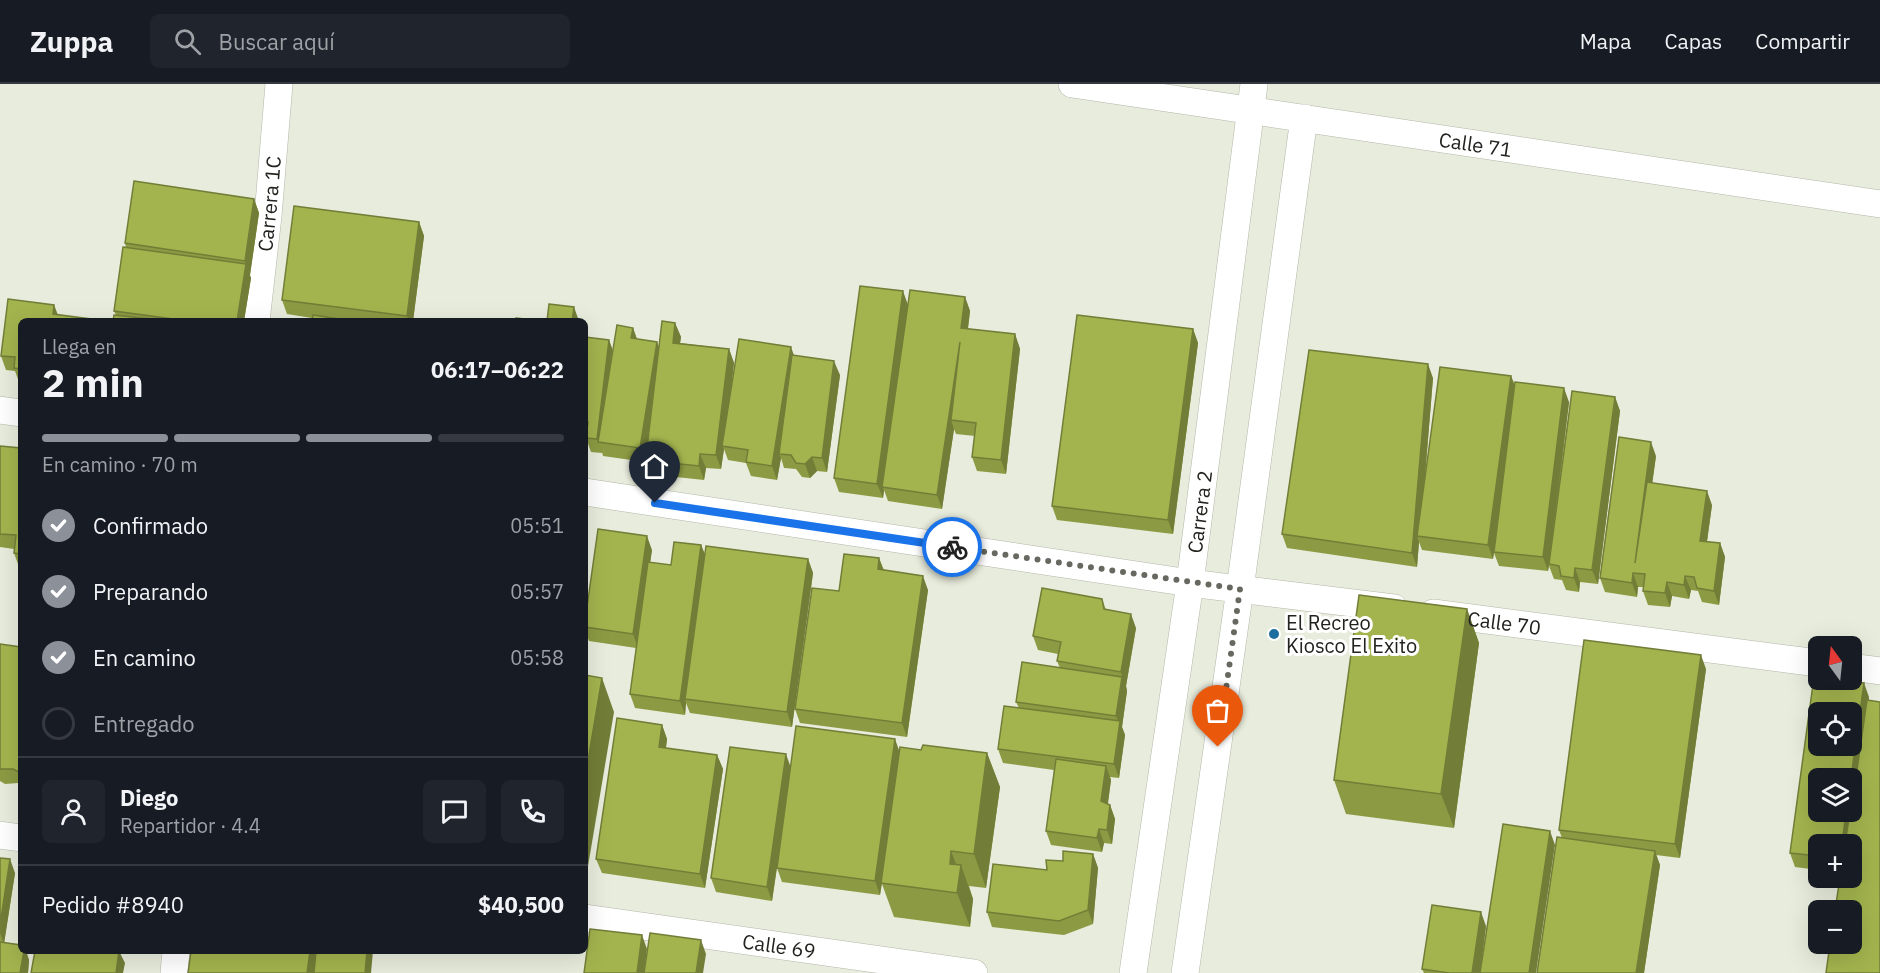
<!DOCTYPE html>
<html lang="es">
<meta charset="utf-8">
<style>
body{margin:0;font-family:"IBM Plex Sans",sans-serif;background:#20242c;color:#f1f3f6;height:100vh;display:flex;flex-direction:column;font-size:22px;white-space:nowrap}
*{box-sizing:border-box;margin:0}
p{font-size:20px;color:#9ea1a6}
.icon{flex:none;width:33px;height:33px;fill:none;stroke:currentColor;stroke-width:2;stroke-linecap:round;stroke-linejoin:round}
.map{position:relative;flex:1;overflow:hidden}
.sheet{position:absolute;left:18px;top:234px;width:570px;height:636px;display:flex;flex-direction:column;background:#171b24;border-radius:9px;box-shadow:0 6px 24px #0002}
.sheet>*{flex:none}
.needle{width:39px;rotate:345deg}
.buttons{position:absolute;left:1808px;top:552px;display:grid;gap:12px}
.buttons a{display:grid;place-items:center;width:54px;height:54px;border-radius:9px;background:#171b24;box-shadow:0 6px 24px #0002;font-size:30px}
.pin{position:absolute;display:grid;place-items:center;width:51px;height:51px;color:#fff;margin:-62px -26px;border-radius:50% 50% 50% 0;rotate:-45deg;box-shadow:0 0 6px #0007}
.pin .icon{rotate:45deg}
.courier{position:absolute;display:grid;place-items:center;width:60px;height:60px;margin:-30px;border:4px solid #1a73e8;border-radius:50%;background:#fff;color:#222;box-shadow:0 2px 8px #0007}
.overview em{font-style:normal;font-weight:800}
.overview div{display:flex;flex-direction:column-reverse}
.overview{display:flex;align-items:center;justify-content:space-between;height:102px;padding:0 24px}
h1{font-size:39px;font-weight:800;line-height:45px}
.bar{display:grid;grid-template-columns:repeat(4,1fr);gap:9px 6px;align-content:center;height:72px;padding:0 24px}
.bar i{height:8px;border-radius:4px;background:#363941}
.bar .selected{background:#8c9099}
.bar p{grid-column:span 4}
.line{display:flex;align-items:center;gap:15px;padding:0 24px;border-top:2px solid #363941}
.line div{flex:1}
.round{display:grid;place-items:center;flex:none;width:63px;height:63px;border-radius:9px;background:#20242c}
ol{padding:0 24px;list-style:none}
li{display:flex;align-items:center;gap:18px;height:66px}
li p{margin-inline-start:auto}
li .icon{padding:6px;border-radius:50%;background:#8c9099;color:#fff;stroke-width:4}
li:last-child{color:#9ea1a6}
li i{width:33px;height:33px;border:3px solid #363941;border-radius:50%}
header{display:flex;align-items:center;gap:36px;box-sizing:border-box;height:84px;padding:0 30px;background:#171b24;border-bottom:2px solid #363941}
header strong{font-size:28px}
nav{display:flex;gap:33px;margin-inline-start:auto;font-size:21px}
.search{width:420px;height:54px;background:#20242c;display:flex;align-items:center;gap:15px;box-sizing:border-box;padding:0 21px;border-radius:9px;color:#9ea1a6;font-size:22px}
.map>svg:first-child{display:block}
</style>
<header>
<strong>Zuppa</strong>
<div class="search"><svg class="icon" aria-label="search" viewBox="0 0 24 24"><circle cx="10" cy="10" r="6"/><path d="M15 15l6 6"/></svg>Buscar aquí</div>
<nav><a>Mapa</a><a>Capas</a><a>Compartir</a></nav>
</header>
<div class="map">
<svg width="1880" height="889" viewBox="0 0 1880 889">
<rect width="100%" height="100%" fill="#e8ecdc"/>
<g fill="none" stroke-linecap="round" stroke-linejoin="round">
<g stroke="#b3b7a8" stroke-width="28">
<g id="minor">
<path id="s1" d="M 1072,0 L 1880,120"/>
<path id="s2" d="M 256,237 L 268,132 L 279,0"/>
<path d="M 0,326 L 21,329"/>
<path d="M 585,408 L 1190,499 L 1394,524"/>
<path id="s3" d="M 1433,529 L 1818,579"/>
<path d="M 1851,583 L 1880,587"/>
<path d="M 0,751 L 21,754"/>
<path id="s4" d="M 585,834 L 974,889"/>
<path d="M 174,889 L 176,867"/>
<path id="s5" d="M 1133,889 L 1190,499 L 1254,0"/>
<path d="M 1185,889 L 1240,505 L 1304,34"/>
</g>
</g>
<use href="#minor" stroke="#fff" stroke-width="27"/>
</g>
<path fill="#8c9b43" d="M 254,115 L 259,129 L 250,191 L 249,191 L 251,194 L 244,237 L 113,237 L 116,231 L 114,227 L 126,164 L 125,159 Z
M 419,138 L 424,152 L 413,237 L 312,237 L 312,234 L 287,230 L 282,216 Z
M 965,213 L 970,227 L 968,245 L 1015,250 L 1020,265 L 1006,390 L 977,387 L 972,373 L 975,352 L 956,350 L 954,345 L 942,425 L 888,417 L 884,406 L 883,414 L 839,408 L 834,394 L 908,220 Z
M 8,215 L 54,221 L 58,231 L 107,237 L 21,237 L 21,298 L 19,298 L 15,287 L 6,286 L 1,272 Z
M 675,239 L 681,253 L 680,259 L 729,265 L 734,279 L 731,307 L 794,272 L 840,291 L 827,388 L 817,387 L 810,394 L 802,393 L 796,385 L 784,384 L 781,374 L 777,396 L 751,392 L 746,379 L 728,376 L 724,365 L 721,385 L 706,384 L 704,396 L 676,393 L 671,381 L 652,378 L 647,365 L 645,378 L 603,372 L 602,368 L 602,369 L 591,368 L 586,354 L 586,351 L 585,351 L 585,253 L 609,256 L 613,267 L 633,244 L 637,255 L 657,258 L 659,263 Z
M 1193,245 L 1198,259 L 1173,450 L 1057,436 L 1052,422 Z
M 1511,292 L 1515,301 L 1569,318 L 1559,405 L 1615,313 L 1620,327 L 1598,500 L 1580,498 L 1579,508 L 1566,506 L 1562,496 L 1554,495 L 1549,482 L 1548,487 L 1499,482 L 1494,469 L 1493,475 L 1422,466 L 1419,458 L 1417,483 L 1287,464 L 1282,450 L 1433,294 L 1424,405 Z
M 21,364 L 21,484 L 19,483 L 14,469 L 14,465 L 0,463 L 0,366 Z
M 1656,372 L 1652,399 L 1712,421 L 1707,458 L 1720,459 L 1725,473 L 1719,521 L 1702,518 L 1698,507 L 1691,506 L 1689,515 L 1672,512 L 1670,523 L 1648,521 L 1643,507 L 1644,503 L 1638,503 L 1637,513 L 1605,508 L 1600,494 Z
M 701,461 L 705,471 L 808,475 L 813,489 L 792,643 L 690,629 L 686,619 L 685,631 L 635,624 L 630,610 L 636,564 L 589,557 L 585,546 L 585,537 L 652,466 L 650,478 L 671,481 Z
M 879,474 L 884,486 L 928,506 L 907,653 L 800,639 L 795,625 L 839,507 Z
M 1102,515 L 1106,526 L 1136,544 L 1126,602 L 1127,607 L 1122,643 L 1125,651 L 1119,694 L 1110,693 L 1111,696 L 1108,720 L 1110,721 L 1115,735 L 1112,760 L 1104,759 L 1102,768 L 1051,761 L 1046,747 L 1054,686 L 1003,679 L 998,665 L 1019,624 L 1016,618 L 1060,584 L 1057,577 L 1058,570 L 1038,566 L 1033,552 Z
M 1467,525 L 1479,559 L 1454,744 L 1346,730 L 1334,696 Z
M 0,560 L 21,563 L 21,701 L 18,699 L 5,700 L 0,697 Z
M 1706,585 L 1680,774 L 1656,771 L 1660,781 L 1644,889 L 1537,889 L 1562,754 L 1559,746 Z
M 1869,613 L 1851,760 L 1818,760 L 1818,786 L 1795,783 L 1790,769 Z
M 662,641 L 667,655 L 666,664 L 717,671 L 723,685 L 705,804 L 602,789 L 596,775 Z
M 921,666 L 987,669 L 1000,703 L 986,804 L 969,802 L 973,815 L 970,843 L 894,833 L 882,800 L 880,811 L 782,798 L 777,784 L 772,817 L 716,808 L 711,794 L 791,683 L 899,667 Z
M 1093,770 L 1098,784 L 1093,840 L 1064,851 L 992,843 L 987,828 L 1047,786 Z
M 0,774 L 15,789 L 4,859 L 21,867 L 26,867 L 29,876 L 28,889 L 0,889 Z
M 1486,842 L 1480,889 L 1424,889 L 1422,885 Z"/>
<path fill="#727e37" d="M 254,115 L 259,129 L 250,191 L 245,177 Z
M 419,138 L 424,152 L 413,237 L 409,237 L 407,232 Z
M 246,180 L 251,194 L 244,237 L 237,237 Z
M 903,207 L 908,221 L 882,403 L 884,406 L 883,414 L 877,400 Z
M 965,213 L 970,227 L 966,259 L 961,244 Z
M 54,221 L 59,235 L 53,230 Z
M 574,223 L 579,237 L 572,237 Z
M 675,239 L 681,253 L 678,273 L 673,259 Z
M 633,244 L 638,258 L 631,254 Z
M 1193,245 L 1198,259 L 1173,450 L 1168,436 Z
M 1015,250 L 1020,265 L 1006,390 L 1001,376 Z
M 609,256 L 614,270 L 598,358 L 602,369 L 597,355 Z
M 657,258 L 662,272 L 645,378 L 640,364 Z
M 960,258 L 951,336 L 954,345 L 942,425 L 937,411 Z
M 791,263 L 796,277 L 779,370 L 781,374 L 777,396 L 772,382 Z
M 729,265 L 734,279 L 724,362 L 722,362 L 724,365 L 721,385 L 716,371 Z
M 834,277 L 840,291 L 827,388 L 822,374 Z
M 1428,280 L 1433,294 L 1420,452 L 1417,452 L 1419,458 L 1417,483 L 1412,469 Z
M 1511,292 L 1516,306 L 1493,475 L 1488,461 Z
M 1564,304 L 1569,318 L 1548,487 L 1543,473 Z
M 1615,313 L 1620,327 L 1598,500 L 1592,486 Z
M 1651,358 L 1656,372 L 1640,490 L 1635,479 Z
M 700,370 L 706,384 L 704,396 L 699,382 Z
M 812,373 L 817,387 L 810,394 L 805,380 Z
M 1707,407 L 1712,421 L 1705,471 L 1700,457 Z
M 647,452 L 652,466 L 638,564 L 633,550 Z
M 1720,459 L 1725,473 L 1719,521 L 1714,507 Z
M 701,461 L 707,475 L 685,615 L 686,619 L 685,631 L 680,617 Z
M 879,474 L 884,488 L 878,485 Z
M 808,475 L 813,489 L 792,643 L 787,628 Z
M 1575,484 L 1580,498 L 1579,508 L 1574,494 Z
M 1633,489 L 1638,503 L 1637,513 L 1632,499 Z
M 923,492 L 928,506 L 907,653 L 902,639 Z
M 1685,492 L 1691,506 L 1689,515 L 1684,501 Z
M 1667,498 L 1672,512 L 1670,523 L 1665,509 Z
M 1467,525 L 1479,559 L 1454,744 L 1441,710 Z
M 1131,530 L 1136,544 L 1126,602 L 1127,607 L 1122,643 L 1125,651 L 1119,694 L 1114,680 L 1119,640 L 1116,632 L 1122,593 L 1121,588 Z
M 1701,571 L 1706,585 L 1680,774 L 1675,760 Z
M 602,594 L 614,628 L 587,788 L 585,782 L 585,694 Z
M 1864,599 L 1869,613 L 1849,760 L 1842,760 L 1846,728 L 1851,728 L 1851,694 Z
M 662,641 L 667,655 L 664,677 L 659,663 Z
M 895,655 L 900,669 L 880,811 L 875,797 Z
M 987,669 L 1000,703 L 986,804 L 974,770 Z
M 786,670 L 791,684 L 772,817 L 767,803 Z
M 717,671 L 723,685 L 705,804 L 700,790 Z
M 1106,682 L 1111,696 L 1106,731 L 1101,717 Z
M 1110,721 L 1115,735 L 1112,760 L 1107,746 Z
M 1099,745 L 1104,759 L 1102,768 L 1097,754 Z
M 1550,747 L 1555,761 L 1536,889 L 1529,889 Z
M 951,767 L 960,790 L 961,781 L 973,815 L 970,843 L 957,809 L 950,780 Z
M 1655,767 L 1660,781 L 1644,889 L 1636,889 Z
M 1093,770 L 1098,784 L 1093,840 L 1088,826 Z
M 10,775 L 15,789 L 4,860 L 0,849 L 0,841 Z
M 1481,828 L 1486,842 L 1480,889 L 1472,889 Z
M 642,851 L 647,865 L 644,889 L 637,889 Z
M 701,856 L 706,870 L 703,889 L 696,889 Z
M 24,867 L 26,867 L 29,876 L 28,889 L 20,889 Z
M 119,867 L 125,879 L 123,889 L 116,889 Z
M 310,867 L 316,867 L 314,889 L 307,889 Z
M 367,867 L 373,867 L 371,889 L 365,889 Z"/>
<path fill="#a3b44e" stroke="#727e37" stroke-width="1.5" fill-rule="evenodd" d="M 134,97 L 254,115 L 245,177 L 125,159 Z
M 294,122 L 419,138 L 407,232 L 282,216 Z
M 123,163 L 246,180 L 237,237 L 188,237 L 114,227 Z
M 860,202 L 903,207 L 877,400 L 834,394 Z
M 910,206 L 965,213 L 961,244 L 1015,250 L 1001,376 L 972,373 L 976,339 L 951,336 L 960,258 L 937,411 L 882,403 Z
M 8,215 L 54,221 L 53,230 L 107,237 L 21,237 L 21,285 L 14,284 L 15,273 L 1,272 Z
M 549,220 L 574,223 L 572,237 L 547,237 Z
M 114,231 L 170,237 L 113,237 Z
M 313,231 L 339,235 L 339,237 L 312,237 Z
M 1077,231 L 1193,245 L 1168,436 L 1052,422 Z
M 516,234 L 542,237 L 516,237 Z
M 662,237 L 675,239 L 673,259 L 729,265 L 716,371 L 700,370 L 699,382 L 671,379 L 673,367 L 647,364 Z
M 617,241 L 633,244 L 631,254 L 657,258 L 640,364 L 598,358 Z
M 585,253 L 609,256 L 597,355 L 586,354 L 588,338 L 585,337 Z
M 739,255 L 791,263 L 772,382 L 746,378 L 748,366 L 722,362 Z
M 1309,266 L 1428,280 L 1412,469 L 1282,450 Z
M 792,271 L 834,277 L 822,374 L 812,373 L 805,380 L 796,379 L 791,371 L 779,370 Z
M 1440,283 L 1511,292 L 1488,461 L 1417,452 Z
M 1515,298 L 1564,304 L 1543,473 L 1494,468 Z
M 1572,307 L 1615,313 L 1592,486 L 1575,484 L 1574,494 L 1561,492 L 1559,482 L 1549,480 Z
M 1619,353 L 1651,358 L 1635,479 L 1647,398 L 1707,407 L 1700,457 L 1720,459 L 1714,507 L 1697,504 L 1694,493 L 1685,492 L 1684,501 L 1667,498 L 1665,509 L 1643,507 L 1645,490 L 1633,489 L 1632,499 L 1600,494 Z
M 0,362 L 21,364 L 21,470 L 14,469 L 16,451 L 0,450 Z
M 598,445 L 647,452 L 633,550 L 585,543 L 585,537 Z
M 674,458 L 701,461 L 680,617 L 630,610 L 648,478 L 671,481 Z
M 706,462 L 808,475 L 787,628 L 685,615 Z
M 844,470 L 879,474 L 878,485 L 923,492 L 902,639 L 795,625 L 812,504 L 839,507 Z
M 1042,504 L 1102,515 L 1104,525 L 1131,530 L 1121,588 L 1057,577 L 1061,558 L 1033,552 Z
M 1359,511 L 1467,525 L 1441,710 L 1334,696 Z
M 1584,556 L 1701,571 L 1675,760 L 1559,746 Z
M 0,560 L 21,563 L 21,689 L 13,685 L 0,685 Z
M 1022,578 L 1122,593 L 1116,632 L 1016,618 Z
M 585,591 L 602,594 L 585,694 Z
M 1814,593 L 1818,594 L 1818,596 L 1834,596 L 1864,599 L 1851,694 L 1818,694 L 1818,728 L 1846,728 L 1842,760 L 1818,760 L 1818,772 L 1790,769 ZM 1818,628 L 1851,628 L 1851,662 L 1818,662 Z
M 1867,616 L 1880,618 L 1880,889 L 1826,889 L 1830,860 L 1851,860 L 1851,826 L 1835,826 L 1840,794 L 1851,794 L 1851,760 L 1845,760 L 1850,728 L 1851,728 Z
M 1004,622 L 1120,637 L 1114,680 L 998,665 Z
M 617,634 L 662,641 L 659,663 L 717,671 L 700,790 L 596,775 Z
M 796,642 L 895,655 L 875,797 L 777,784 Z
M 923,661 L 987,669 L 974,770 L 951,767 L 950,780 L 961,781 L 957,809 L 881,799 L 900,663 L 921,666 Z
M 730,663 L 786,670 L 767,803 L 711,794 Z
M 1056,675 L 1106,682 L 1101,717 L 1110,721 L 1107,746 L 1099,745 L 1097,754 L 1046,747 Z
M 1503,740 L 1550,747 L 1529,889 L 1480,889 Z
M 1557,753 L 1655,767 L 1636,889 L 1537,889 Z
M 1063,767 L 1093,770 L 1088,826 L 1059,837 L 987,828 L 993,780 L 1047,786 L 1046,776 L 1063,777 Z
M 0,774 L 10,775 L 0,841 Z
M 1432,821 L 1481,828 L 1472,889 L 1449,889 L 1422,885 Z
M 590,845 L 642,851 L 637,889 L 584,889 Z
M 650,849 L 701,856 L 696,889 L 644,889 Z
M 0,858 L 21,861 L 21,867 L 24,867 L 20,889 L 0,889 Z
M 35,867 L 119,867 L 116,889 L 31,889 Z
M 191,867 L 310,867 L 307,889 L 188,889 Z
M 316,867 L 367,867 L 365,889 L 314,889 Z"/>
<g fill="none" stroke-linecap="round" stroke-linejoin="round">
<path stroke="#676960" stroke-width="6" stroke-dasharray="0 10.8" d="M 952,463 L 1240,505 L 1218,663"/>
<path stroke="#1a73e8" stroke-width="8" d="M 655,419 L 952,463"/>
</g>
<circle fill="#1e6d9f" stroke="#fff" stroke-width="2" cx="1274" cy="550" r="6"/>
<g text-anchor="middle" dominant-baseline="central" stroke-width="6" stroke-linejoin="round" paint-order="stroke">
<g font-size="20" fill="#22231e" stroke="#fff">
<text stroke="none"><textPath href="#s1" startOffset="408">Calle 71</textPath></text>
<text stroke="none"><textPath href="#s2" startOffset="118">Carrera 1C</textPath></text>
<text stroke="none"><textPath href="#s5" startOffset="466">Carrera 2</textPath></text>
<text stroke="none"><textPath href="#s3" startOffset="72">Calle 70</textPath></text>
<text stroke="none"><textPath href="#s4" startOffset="196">Calle 69</textPath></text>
</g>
<g font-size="20" fill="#22231e" stroke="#fff" text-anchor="start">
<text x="1286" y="538">El Recreo<tspan x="1286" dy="23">Kiosco El Exito</tspan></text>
</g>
</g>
</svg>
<div class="buttons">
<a><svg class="needle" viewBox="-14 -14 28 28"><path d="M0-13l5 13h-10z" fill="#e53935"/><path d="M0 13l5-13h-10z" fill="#9ea1a6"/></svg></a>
<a><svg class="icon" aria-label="locate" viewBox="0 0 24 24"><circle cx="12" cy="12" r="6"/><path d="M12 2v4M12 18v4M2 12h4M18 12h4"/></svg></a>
<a><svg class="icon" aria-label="layers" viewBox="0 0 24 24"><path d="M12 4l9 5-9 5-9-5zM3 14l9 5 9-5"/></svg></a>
<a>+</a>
<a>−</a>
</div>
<div class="pin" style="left:1218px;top:663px;background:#ea580c"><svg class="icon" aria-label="bag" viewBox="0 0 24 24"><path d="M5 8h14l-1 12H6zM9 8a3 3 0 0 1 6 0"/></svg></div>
<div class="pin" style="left:655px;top:419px;background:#1f2937"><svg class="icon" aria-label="home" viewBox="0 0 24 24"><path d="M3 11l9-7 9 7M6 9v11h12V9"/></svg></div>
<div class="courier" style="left:952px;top:463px"><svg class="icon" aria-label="bike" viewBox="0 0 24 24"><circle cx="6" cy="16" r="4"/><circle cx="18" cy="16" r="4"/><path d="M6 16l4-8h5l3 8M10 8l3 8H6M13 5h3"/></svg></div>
<section class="sheet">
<div class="overview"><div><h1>2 min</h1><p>Llega en</p></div><em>06:17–06:22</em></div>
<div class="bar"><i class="selected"></i><i class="selected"></i><i class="selected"></i><i></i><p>En camino · 70 m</p></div>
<ol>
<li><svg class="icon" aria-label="check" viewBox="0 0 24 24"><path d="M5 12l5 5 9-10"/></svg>Confirmado<p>05:51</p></li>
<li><svg class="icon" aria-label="check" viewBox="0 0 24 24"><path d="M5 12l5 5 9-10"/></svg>Preparando<p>05:57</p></li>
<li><svg class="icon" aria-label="check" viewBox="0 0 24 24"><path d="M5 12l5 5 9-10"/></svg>En camino<p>05:58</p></li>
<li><i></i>Entregado</li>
</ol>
<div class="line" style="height:108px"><a class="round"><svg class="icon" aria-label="person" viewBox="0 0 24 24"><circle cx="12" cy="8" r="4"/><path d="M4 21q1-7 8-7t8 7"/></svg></a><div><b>Diego</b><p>Repartidor · 4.4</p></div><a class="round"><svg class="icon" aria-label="chat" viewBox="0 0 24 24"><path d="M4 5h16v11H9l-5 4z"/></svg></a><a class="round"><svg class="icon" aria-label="phone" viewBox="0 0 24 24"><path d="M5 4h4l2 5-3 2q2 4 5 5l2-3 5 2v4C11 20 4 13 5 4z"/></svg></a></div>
<div class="line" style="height:78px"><div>Pedido #8940</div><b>$40,500</b></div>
</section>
</div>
